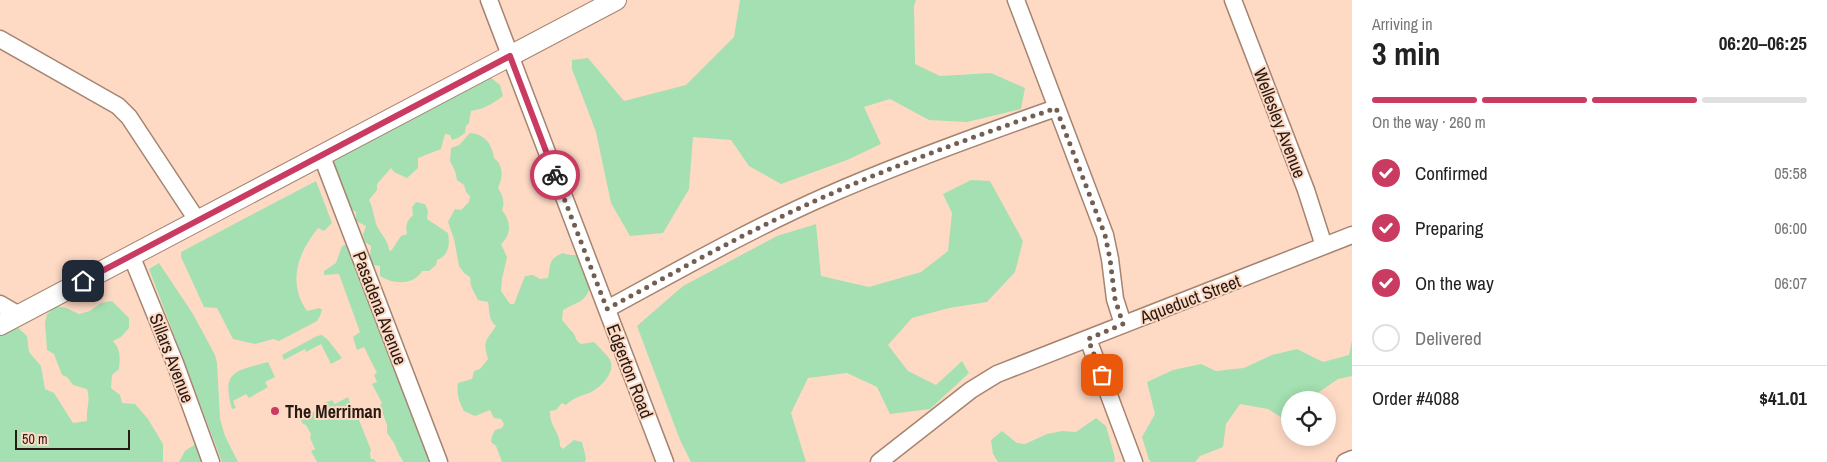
<!DOCTYPE html>
<meta charset="utf-8">
<style>
body{margin:0;font-family:"Archivo Narrow",sans-serif;background:#f2f2f2;color:#222;height:100vh;display:flex;flex-direction:column;font-size:19px;white-space:nowrap}
*{box-sizing:border-box;margin:0}
p{font-size:16px;color:#767676}
.icon{flex:none;width:28px;height:28px;fill:none;stroke:currentColor;stroke-width:2;stroke-linecap:round;stroke-linejoin:round}
.map{position:relative;flex:1;overflow:hidden}
.panel{display:flex;flex-direction:column;background:#fff;width:475px}
.panel>*{flex:none}
.buttons{position:absolute;left:1281px;top:391px;display:grid;gap:10px}
.buttons a{display:grid;place-items:center;width:55px;height:55px;border-radius:50%;background:#fff;box-shadow:0 2px 12px #0003;font-size:25px}
.scale{position:absolute;left:15px;bottom:12px;width:115px;box-sizing:border-box;padding-left:5px;border:2px solid #281b14;border-top:0;font-size:14px;line-height:18px;white-space:nowrap;color:#281b14;-webkit-text-stroke:4px #fedac5;paint-order:stroke}
.pin{position:absolute;display:grid;place-items:center;width:42px;height:42px;color:#fff;margin:-21px;border-radius:10px;box-shadow:0 2px 8px #0006}
.courier{position:absolute;display:grid;place-items:center;width:50px;height:50px;margin:-25px;border:4px solid #ca3b61;border-radius:50%;background:#fff;color:#222;box-shadow:0 1px 6px #0007}
.head em{font-style:normal;font-weight:800}
.head div{display:flex;flex-direction:column-reverse}
.head{display:flex;align-items:center;justify-content:space-between;height:85px;padding:0 20px}
h1{font-size:32px;font-weight:800;line-height:38px}
.bar{display:grid;grid-template-columns:repeat(4,1fr);gap:8px 5px;align-content:center;height:60px;padding:0 20px}
.bar i{height:6px;border-radius:4px;background:#e0e0e0}
.bar .active{background:#ca3b61}
.bar p{grid-column:span 4}
.line{display:flex;align-items:center;gap:12px;padding:0 20px;border-top:1px solid #e0e0e0}
.line div{flex:1}
ol{padding:0 20px;list-style:none}
li{display:flex;align-items:center;gap:15px;height:55px}
li p{margin-inline-start:auto}
li .icon{padding:5px;border-radius:50%;background:#ca3b61;color:#fff;stroke-width:4}
li:last-child{color:#767676}
li i{width:28px;height:28px;border:2px solid #e0e0e0;border-radius:50%}
main{display:flex;flex:1;min-height:0}
.map>svg:first-child{display:block}
</style>
<main>
<div class="map">
<svg width="1352" height="462" viewBox="0 0 1352 462">
<rect width="100%" height="100%" fill="#fedac5"/>
<path fill="#a4e0b1" d="M 740,0 L 916,0 L 914,6 L 915,64 L 940,76 L 991,73 L 1025,88 L 1021,109 L 967,122 L 929,120 L 890,99 L 864,107 L 881,144 L 847,160 L 781,184 L 749,166 L 731,140 L 693,137 L 689,189 L 663,233 L 630,236 L 611,203 L 596,132 L 572,69 L 572,60 L 588,58 L 624,101 L 686,85 L 734,37 Z
M 490,77 L 500,85 L 503,96 C 492,104 484,109 471,111 L 469,123 L 466,126 L 465,133 L 458,138 L 452,140 L 450,135 L 445,134 L 441,149 L 418,158 L 418,168 L 407,178 L 394,172 L 391,168 L 377,184 L 377,190 L 369,200 C 373,207 375,224 378,228 C 382,235 388,241 389,250 L 391,251 L 401,236 L 407,234 C 405,226 407,220 413,215 L 412,207 L 416,202 L 425,204 L 428,211 L 427,219 L 448,233 C 450,245 449,255 437,260 L 436,265 L 429,271 L 422,271 C 414,286 392,284 380,276 L 380,266 L 373,265 L 370,257 L 371,246 L 365,242 L 363,235 L 366,226 L 356,221 L 356,212 L 344,204 L 332,166 L 334,157 L 345,150 L 355,150 L 358,141 Z
M 470,133 C 485,134 492,144 494,158 C 504,166 503,177 498,188 C 503,195 505,203 502,210 C 511,221 512,234 501,244 L 507,257 L 502,279 L 501,291 L 510,304 L 514,304 L 525,276 L 533,275 L 540,279 L 548,278 C 551,264 548,259 563,253 C 569,256 574,254 581,256 L 592,281 C 586,303 581,300 563,310 L 562,320 L 574,334 L 577,341 L 581,344 L 594,342 C 597,345 609,357 610,360 C 616,372 601,387 591,392 C 582,396 574,397 566,405 L 562,403 L 556,410 L 550,411 C 549,426 560,431 560,446 L 563,449 L 574,440 L 582,442 L 586,458 L 585,462 L 502,462 L 496,446 L 491,442 L 492,436 L 495,430 L 502,428 L 504,424 L 501,419 L 494,418 L 490,410 L 475,416 L 464,411 C 459,402 456,393 458,383 L 472,379 L 474,371 L 480,369 L 488,359 C 482,340 487,340 496,326 C 488,320 490,311 488,302 L 478,300 L 471,286 L 470,277 L 464,273 L 459,266 L 454,239 L 448,222 L 455,209 L 461,210 L 469,202 L 470,196 L 466,192 L 464,185 L 457,180 L 455,171 L 450,161 L 451,148 L 459,145 Z
M 971,180 L 990,181 L 1023,241 L 1015,272 L 987,302 L 949,308 L 912,318 L 888,345 L 908,371 L 936,385 L 962,361 L 969,373 L 930,409 L 890,414 L 877,387 L 847,373 L 808,378 L 791,413 L 806,462 L 691,462 L 680,440 L 637,326 L 683,286 L 777,236 L 816,224 L 821,276 L 869,287 L 921,272 L 948,251 L 952,213 L 943,194 Z
M 316,181 L 332,223 L 324,231 L 318,228 C 298,253 287,282 307,311 L 320,308 L 322,310 L 320,316 L 317,321 L 279,341 L 273,339 L 255,344 L 233,339 L 217,308 L 204,307 L 181,257 L 181,252 Z
M 348,244 L 434,462 L 403,462 L 401,457 L 400,457 L 394,443 L 387,433 L 387,425 L 380,406 L 382,403 L 372,384 L 377,382 L 374,375 L 377,373 L 364,347 L 357,350 L 353,337 L 360,332 L 339,274 L 324,275 L 324,271 L 336,263 L 342,246 Z
M 159,263 L 193,314 L 215,355 L 217,363 L 220,419 L 225,436 L 238,462 L 222,462 L 149,269 Z
M 112,301 L 129,318 L 129,328 L 121,337 L 113,341 C 121,350 120,358 119,369 L 112,375 L 111,388 L 120,395 L 122,403 L 135,404 L 148,419 L 163,444 L 163,462 L 0,462 L 0,328 L 15,325 L 27,336 L 29,352 L 41,366 L 45,389 L 54,393 L 73,423 L 87,421 C 86,407 91,402 87,389 L 73,385 L 67,377 L 62,375 L 54,354 L 47,350 L 45,323 L 47,314 L 57,306 L 66,308 L 79,314 L 90,311 L 101,303 Z
M 322,335 L 328,340 L 342,358 L 331,364 L 321,344 L 306,352 L 305,349 L 284,360 L 282,355 L 317,336 Z
M 1352,340 L 1352,376 L 1338,379 L 1319,392 L 1319,400 L 1290,400 L 1290,423 L 1268,409 L 1240,404 L 1226,424 L 1223,447 L 1200,456 L 1195,462 L 1151,462 L 1149,460 L 1142,437 L 1155,414 L 1147,382 L 1173,370 L 1201,364 L 1216,371 L 1244,368 L 1272,355 L 1297,349 L 1323,362 L 1349,355 Z
M 268,362 L 275,377 L 265,382 L 268,387 L 249,398 L 246,394 L 233,401 L 236,408 L 232,409 C 221,370 236,371 268,362 Z
M 348,397 L 354,414 L 357,415 L 371,450 L 370,453 L 371,459 L 374,459 L 376,462 L 317,462 L 311,451 L 315,449 L 310,438 L 311,434 L 306,425 L 303,424 L 300,419 L 326,405 L 325,403 L 332,400 L 335,404 Z
M 1096,418 L 1106,426 L 1115,458 L 1114,462 L 998,462 L 993,454 L 991,440 L 1002,431 L 1017,443 L 1025,444 L 1047,434 L 1062,431 L 1076,432 Z
M 197,443 L 211,462 L 179,462 L 185,451 Z"/>
<g fill="none" stroke-linecap="round" stroke-linejoin="round">
<g stroke="#a58470" stroke-width="19">
<path id="minor" d="M 489,0 L 665,462
M 1016,0 L 1105,235 L 1110,259 L 1115,299 L 1123,324
M 1233,0 L 1306,190 L 1324,246
M 0,39 L 118,106 L 129,117 L 197,220
M 321,154 L 439,462
M 131,255 L 175,363 L 211,462
M 0,304 L 19,315
M 607,309 C 679,270 751,229 826,196 C 901,163 979,135 1056,108
M 1088,339 L 1134,462
M 879,462 L 971,390 L 997,374 L 1352,235
M 1345,462 L 1352,459"/>
</g>
<g stroke="#a58470" stroke-width="22">
<path id="major" d="M 0,325 L 616,0"/>
</g>
<use href="#minor" stroke="#fff" stroke-width="16"/>
<use href="#major" stroke="#fff" stroke-width="20"/>
</g>
<g fill="none" stroke-linecap="round" stroke-linejoin="round">
<path stroke="#735e52" stroke-width="5" stroke-dasharray="0 9" d="M 555,175 L 607,309 C 679,270 751,229 826,196 C 900,163 979,135 1056,108 L 1105,235 L 1110,259 L 1115,299 L 1123,324 L 1088,339 L 1102,375"/>
<path stroke="#ca3b61" stroke-width="6" d="M 83,281 L 510,56 L 555,175"/>
</g>
<circle fill="#ca3b61" stroke="#fedac5" stroke-width="2" cx="275" cy="411" r="5"/>
<g text-anchor="middle" dominant-baseline="central" stroke-width="4" stroke-linejoin="round" paint-order="stroke">
<g font-size="18" fill="#281b14" stroke="#fedac5">
<text transform="translate(1280 123) rotate(69)">Wellesley Avenue</text>
<text transform="translate(1190 299) rotate(-21)">Aqueduct Street</text>
<text transform="translate(380 308) rotate(69)">Pasadena Avenue</text>
<text transform="translate(172 358) rotate(69)">Sillars Avenue</text>
<text transform="translate(630 371) rotate(69)">Edgerton Road</text>
</g>
<g font-size="18" font-weight="bold" fill="#281b14" stroke="#fedac5" text-anchor="start">
<text x="285" y="411">The Merriman</text>
</g>
</g>
</svg>
<div class="buttons">
<a><svg class="icon" aria-label="locate" viewBox="0 0 24 24"><circle cx="12" cy="12" r="6"/><path d="M12 2v4M12 18v4M2 12h4M18 12h4"/></svg></a>
</div>
<div class="scale">50 m</div>
<div class="pin" style="left:1102px;top:375px;background:#ea580c"><svg class="icon" aria-label="bag" viewBox="0 0 24 24"><path d="M5 8h14l-1 12H6zM9 8a3 3 0 0 1 6 0"/></svg></div>
<div class="pin" style="left:83px;top:281px;background:#1f2937"><svg class="icon" aria-label="home" viewBox="0 0 24 24"><path d="M3 11l9-7 9 7M6 9v11h12V9"/></svg></div>
<div class="courier" style="left:555px;top:175px"><svg class="icon" aria-label="bike" viewBox="0 0 24 24"><circle cx="6" cy="16" r="4"/><circle cx="18" cy="16" r="4"/><path d="M6 16l4-8h5l3 8M10 8l3 8H6M13 5h3"/></svg></div>
</div>
<section class="panel">
<div class="head"><div><h1>3 min</h1><p>Arriving in</p></div><em>06:20–06:25</em></div>
<div class="bar"><i class="active"></i><i class="active"></i><i class="active"></i><i></i><p>On the way · 260 m</p></div>
<ol>
<li><svg class="icon" aria-label="check" viewBox="0 0 24 24"><path d="M5 12l5 5 9-10"/></svg>Confirmed<p>05:58</p></li>
<li><svg class="icon" aria-label="check" viewBox="0 0 24 24"><path d="M5 12l5 5 9-10"/></svg>Preparing<p>06:00</p></li>
<li><svg class="icon" aria-label="check" viewBox="0 0 24 24"><path d="M5 12l5 5 9-10"/></svg>On the way<p>06:07</p></li>
<li><i></i>Delivered</li>
</ol>
<div class="line" style="height:65px"><div>Order #4088</div><b>$41.01</b></div>
</section>
</main>
